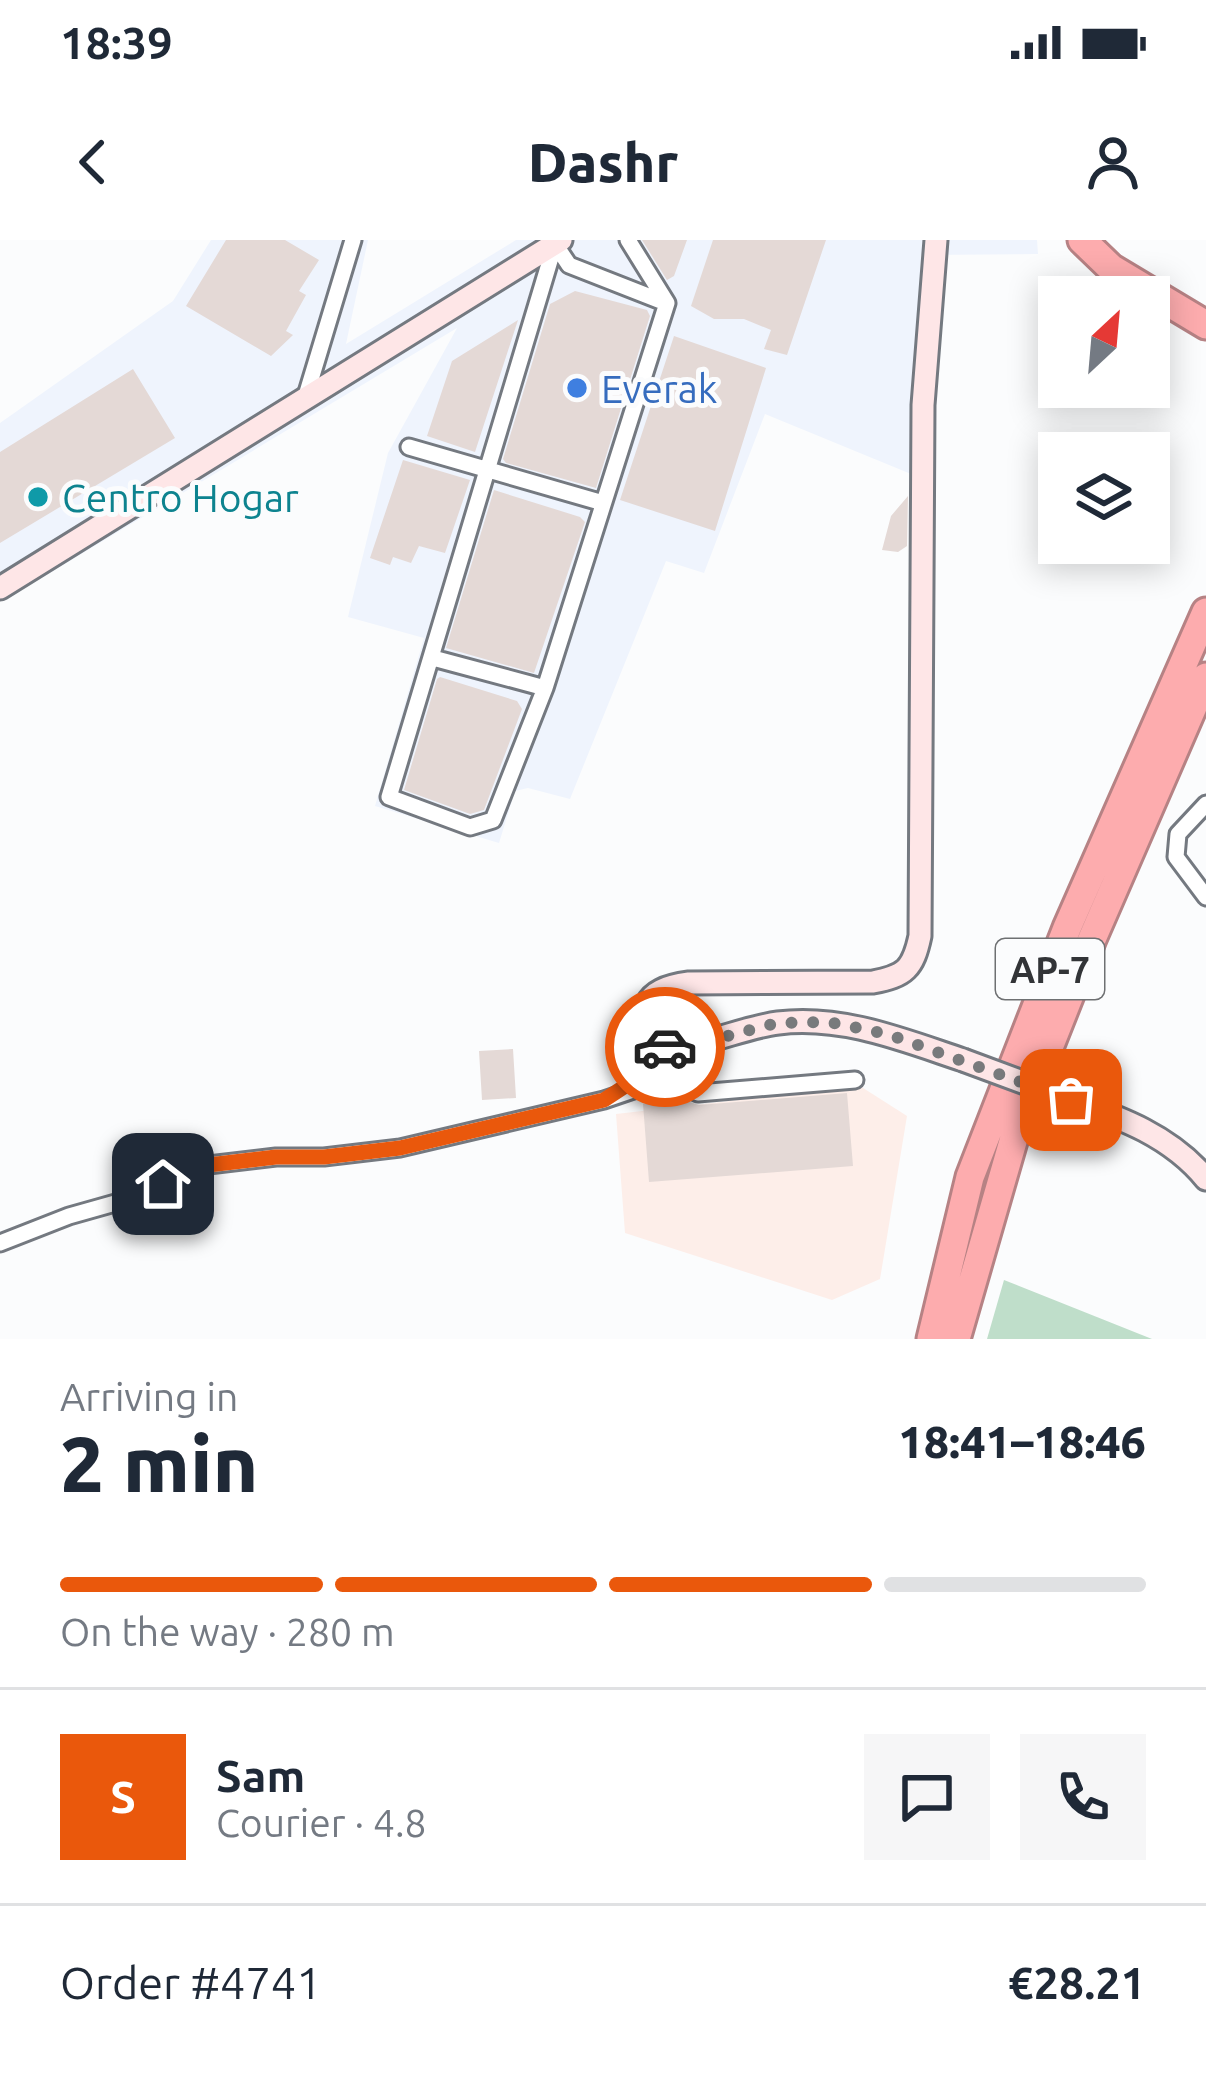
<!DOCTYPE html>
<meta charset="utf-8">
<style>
body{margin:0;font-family:Ubuntu,sans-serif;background:#f6f6f7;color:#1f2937;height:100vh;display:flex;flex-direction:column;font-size:45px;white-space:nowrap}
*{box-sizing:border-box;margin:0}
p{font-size:39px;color:#747a83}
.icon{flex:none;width:66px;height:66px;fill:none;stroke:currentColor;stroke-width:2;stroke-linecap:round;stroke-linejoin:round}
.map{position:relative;height:1099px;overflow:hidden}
.drawer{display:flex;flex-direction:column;background:#fff;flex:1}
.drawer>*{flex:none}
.needle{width:78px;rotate:26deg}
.controls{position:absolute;left:1038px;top:36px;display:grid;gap:24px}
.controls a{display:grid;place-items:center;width:132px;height:132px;border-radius:0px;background:#fff;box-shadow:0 6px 30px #0003;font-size:60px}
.pin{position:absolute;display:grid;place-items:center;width:102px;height:102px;color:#fff;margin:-51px;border-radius:24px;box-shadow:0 6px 18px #0006}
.courier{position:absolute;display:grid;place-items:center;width:120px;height:120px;margin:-60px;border:9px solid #ea580c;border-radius:50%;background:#fff;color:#222;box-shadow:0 3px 15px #0007}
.head em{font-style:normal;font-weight:800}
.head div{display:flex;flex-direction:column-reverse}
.head{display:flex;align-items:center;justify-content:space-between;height:204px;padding:0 60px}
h1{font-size:78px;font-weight:800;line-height:90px}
.bar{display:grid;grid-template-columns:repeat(4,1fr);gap:18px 12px;align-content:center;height:144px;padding:0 60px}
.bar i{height:15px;border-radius:9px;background:#e0e1e3}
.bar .on{background:#ea580c}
.bar p{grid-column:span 4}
.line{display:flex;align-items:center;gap:30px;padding:0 60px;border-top:3px solid #e0e1e3}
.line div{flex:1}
.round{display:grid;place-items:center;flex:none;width:126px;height:126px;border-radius:0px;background:#f6f6f7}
.status{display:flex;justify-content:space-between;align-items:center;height:84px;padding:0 60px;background:#fff;direction:ltr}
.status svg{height:33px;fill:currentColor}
header{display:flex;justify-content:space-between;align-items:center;height:156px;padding:0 60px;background:#fff;font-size:54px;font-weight:800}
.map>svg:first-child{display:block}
</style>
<div class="status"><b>18:39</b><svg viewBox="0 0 49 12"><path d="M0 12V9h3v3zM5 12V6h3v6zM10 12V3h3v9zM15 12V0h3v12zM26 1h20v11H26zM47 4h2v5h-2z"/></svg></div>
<header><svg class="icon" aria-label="back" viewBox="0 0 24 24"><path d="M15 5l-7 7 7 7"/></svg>Dashr<svg class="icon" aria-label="person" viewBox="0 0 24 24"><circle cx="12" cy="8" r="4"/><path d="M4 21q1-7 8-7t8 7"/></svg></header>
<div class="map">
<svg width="1206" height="1099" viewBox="0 0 1206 1099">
<rect width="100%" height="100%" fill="#fbfcfd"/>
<path fill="#eff4fd" d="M 211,0 L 368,0 L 346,104 L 516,0 L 1037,0 L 1038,14 L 921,15 L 911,234 L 765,174 L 704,333 L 666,321 L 570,559 L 528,548 L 515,551 L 499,603 L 375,566 L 424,398 L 348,377 L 388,213 L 457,88 L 38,340 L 0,353 L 0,183 L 173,61 Z"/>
<path fill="#fdeee9" d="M 860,846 L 907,876 L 880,1039 L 832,1060 L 625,993 L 616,874 Z"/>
<path fill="#bfdeca" d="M 1004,1040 L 1152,1099 L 987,1099 Z"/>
<path fill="#e4d9d6" d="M 226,0 L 285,0 L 319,20 L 299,51 L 306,55 L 286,91 L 293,95 L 271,116 L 186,66 Z
M 642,0 L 687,0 L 674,36 L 667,40 Z
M 713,0 L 826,0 L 787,115 L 764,109 L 771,90 L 744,79 L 714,79 L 691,66 Z
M 575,51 L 647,70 L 650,76 L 596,248 L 506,223 L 503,219 L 550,64 Z
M 518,80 L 475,212 L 427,196 L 452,121 Z
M 674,96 L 766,128 L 715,291 L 620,260 Z
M 133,129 L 175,198 L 0,303 L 0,212 Z
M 403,220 L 470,240 L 445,313 L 419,306 L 411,323 L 393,317 L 390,325 L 370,318 Z
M 494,250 L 580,277 L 585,282 L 534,433 L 446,408 Z
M 908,256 L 907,306 L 898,312 L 882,310 L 891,276 Z
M 440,437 L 517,461 L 522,469 L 484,570 L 470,574 L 404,550 L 437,439 Z
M 513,809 L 516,858 L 482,860 L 479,811 Z
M 847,853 L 853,926 L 649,942 L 643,864 L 687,861 L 699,865 Z"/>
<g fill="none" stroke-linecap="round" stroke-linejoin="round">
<g stroke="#747980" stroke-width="21">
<path id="street" d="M 555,4 L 389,557 L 470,587 L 493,580 L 545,448 L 667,63 L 628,0
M 555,4 L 569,25 L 666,63
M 305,159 L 353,0
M 409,207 L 603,263
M 433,418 L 545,448
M 1206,564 L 1178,594 L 1176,617 L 1206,657
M 676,837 L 686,847 L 698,853 L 855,840
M 0,1003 L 69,976 L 140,956 L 200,926 L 276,917 L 324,917 L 400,908 L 604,860 L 657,842"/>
</g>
<g stroke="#747980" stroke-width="27">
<path id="secondary" d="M 0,348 L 561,0
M645 825a18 18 0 1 1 36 0a18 18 0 1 1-36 0Z
M 666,807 C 705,807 740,788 778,783 C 842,775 903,800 963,820
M 647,816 C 642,771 637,750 689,743 L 873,742 C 905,736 913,729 920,696 L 923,165 L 936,0
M 1071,860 C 1121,878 1171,896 1206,939"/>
</g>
<g stroke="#b68284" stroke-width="33">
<path id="highway" d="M 1082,0 L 1111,28 L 1206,85
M 931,1099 L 970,937 L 1067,688 L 1206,372
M 956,1099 L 1016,891 L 1092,699 L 1206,437"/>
</g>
<use href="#street" stroke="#fff" stroke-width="15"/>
<use href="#secondary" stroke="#fee6e7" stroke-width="21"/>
<use href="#highway" stroke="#fdacae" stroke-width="27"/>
<g stroke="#747980" stroke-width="27" stroke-linecap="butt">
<path id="secondary-bridge" d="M 963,820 L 1071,860"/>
</g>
<use href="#secondary-bridge" stroke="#fee6e7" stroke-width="21"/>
</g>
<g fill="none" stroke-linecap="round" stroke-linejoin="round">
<path stroke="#787a7c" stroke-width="12" stroke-dasharray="0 21.6" d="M 665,807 L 685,807 L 777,783 L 829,782 L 887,794 L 1071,860"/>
<path stroke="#ea580c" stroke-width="15" d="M 163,944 L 200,926 L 276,917 L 324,917 L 400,908 L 604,860 L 636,839 L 650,812 L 665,807"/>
</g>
<circle fill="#3f7fe0" stroke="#fbfcfd" stroke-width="4.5" cx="577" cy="148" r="12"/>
<circle fill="#0f9aa8" stroke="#fbfcfd" stroke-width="4.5" cx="38" cy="257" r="12"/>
<g text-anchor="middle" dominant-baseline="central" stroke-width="10" stroke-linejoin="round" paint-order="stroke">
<rect fill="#fbfcfd" stroke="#6e7072" stroke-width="3" x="996" y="699" width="108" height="60" rx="9"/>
<g font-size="36" font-weight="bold" fill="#323437">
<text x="1050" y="729">AP-7</text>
</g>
<g font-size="39" fill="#366cbe" stroke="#fbfcfd" text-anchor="start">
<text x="601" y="148">Everak</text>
</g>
<g font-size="39" fill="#0d838f" stroke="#fbfcfd" text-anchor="start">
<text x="62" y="257">Centro Hogar</text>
</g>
</g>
</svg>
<div class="controls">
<a><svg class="needle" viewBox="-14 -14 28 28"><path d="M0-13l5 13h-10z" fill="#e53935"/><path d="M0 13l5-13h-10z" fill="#747a83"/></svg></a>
<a><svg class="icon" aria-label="layers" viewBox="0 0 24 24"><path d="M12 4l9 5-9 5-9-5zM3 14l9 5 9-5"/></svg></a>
</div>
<div class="pin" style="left:1071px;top:860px;background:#ea580c"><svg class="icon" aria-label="bag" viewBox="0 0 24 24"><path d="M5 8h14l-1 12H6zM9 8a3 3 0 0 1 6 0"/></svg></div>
<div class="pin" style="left:163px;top:944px;background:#1f2937"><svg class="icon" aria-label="home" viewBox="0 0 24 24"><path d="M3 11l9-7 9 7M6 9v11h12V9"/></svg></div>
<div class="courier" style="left:665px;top:807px"><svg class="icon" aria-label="car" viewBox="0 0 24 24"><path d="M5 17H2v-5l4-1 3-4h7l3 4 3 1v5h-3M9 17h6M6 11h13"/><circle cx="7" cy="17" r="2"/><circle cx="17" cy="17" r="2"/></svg></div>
</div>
<section class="drawer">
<div class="head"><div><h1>2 min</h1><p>Arriving in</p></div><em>18:41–18:46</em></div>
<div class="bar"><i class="on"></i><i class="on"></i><i class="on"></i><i></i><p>On the way · 280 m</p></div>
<div class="line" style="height:216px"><b class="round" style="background:#ea580c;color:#fff">S</b><div><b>Sam</b><p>Courier · 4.8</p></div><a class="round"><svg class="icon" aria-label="chat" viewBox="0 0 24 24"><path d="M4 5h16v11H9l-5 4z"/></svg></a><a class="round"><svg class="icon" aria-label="phone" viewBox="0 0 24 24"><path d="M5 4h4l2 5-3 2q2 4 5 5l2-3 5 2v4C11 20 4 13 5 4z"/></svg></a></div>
<div class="line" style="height:156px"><div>Order #4741</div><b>€28.21</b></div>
</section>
